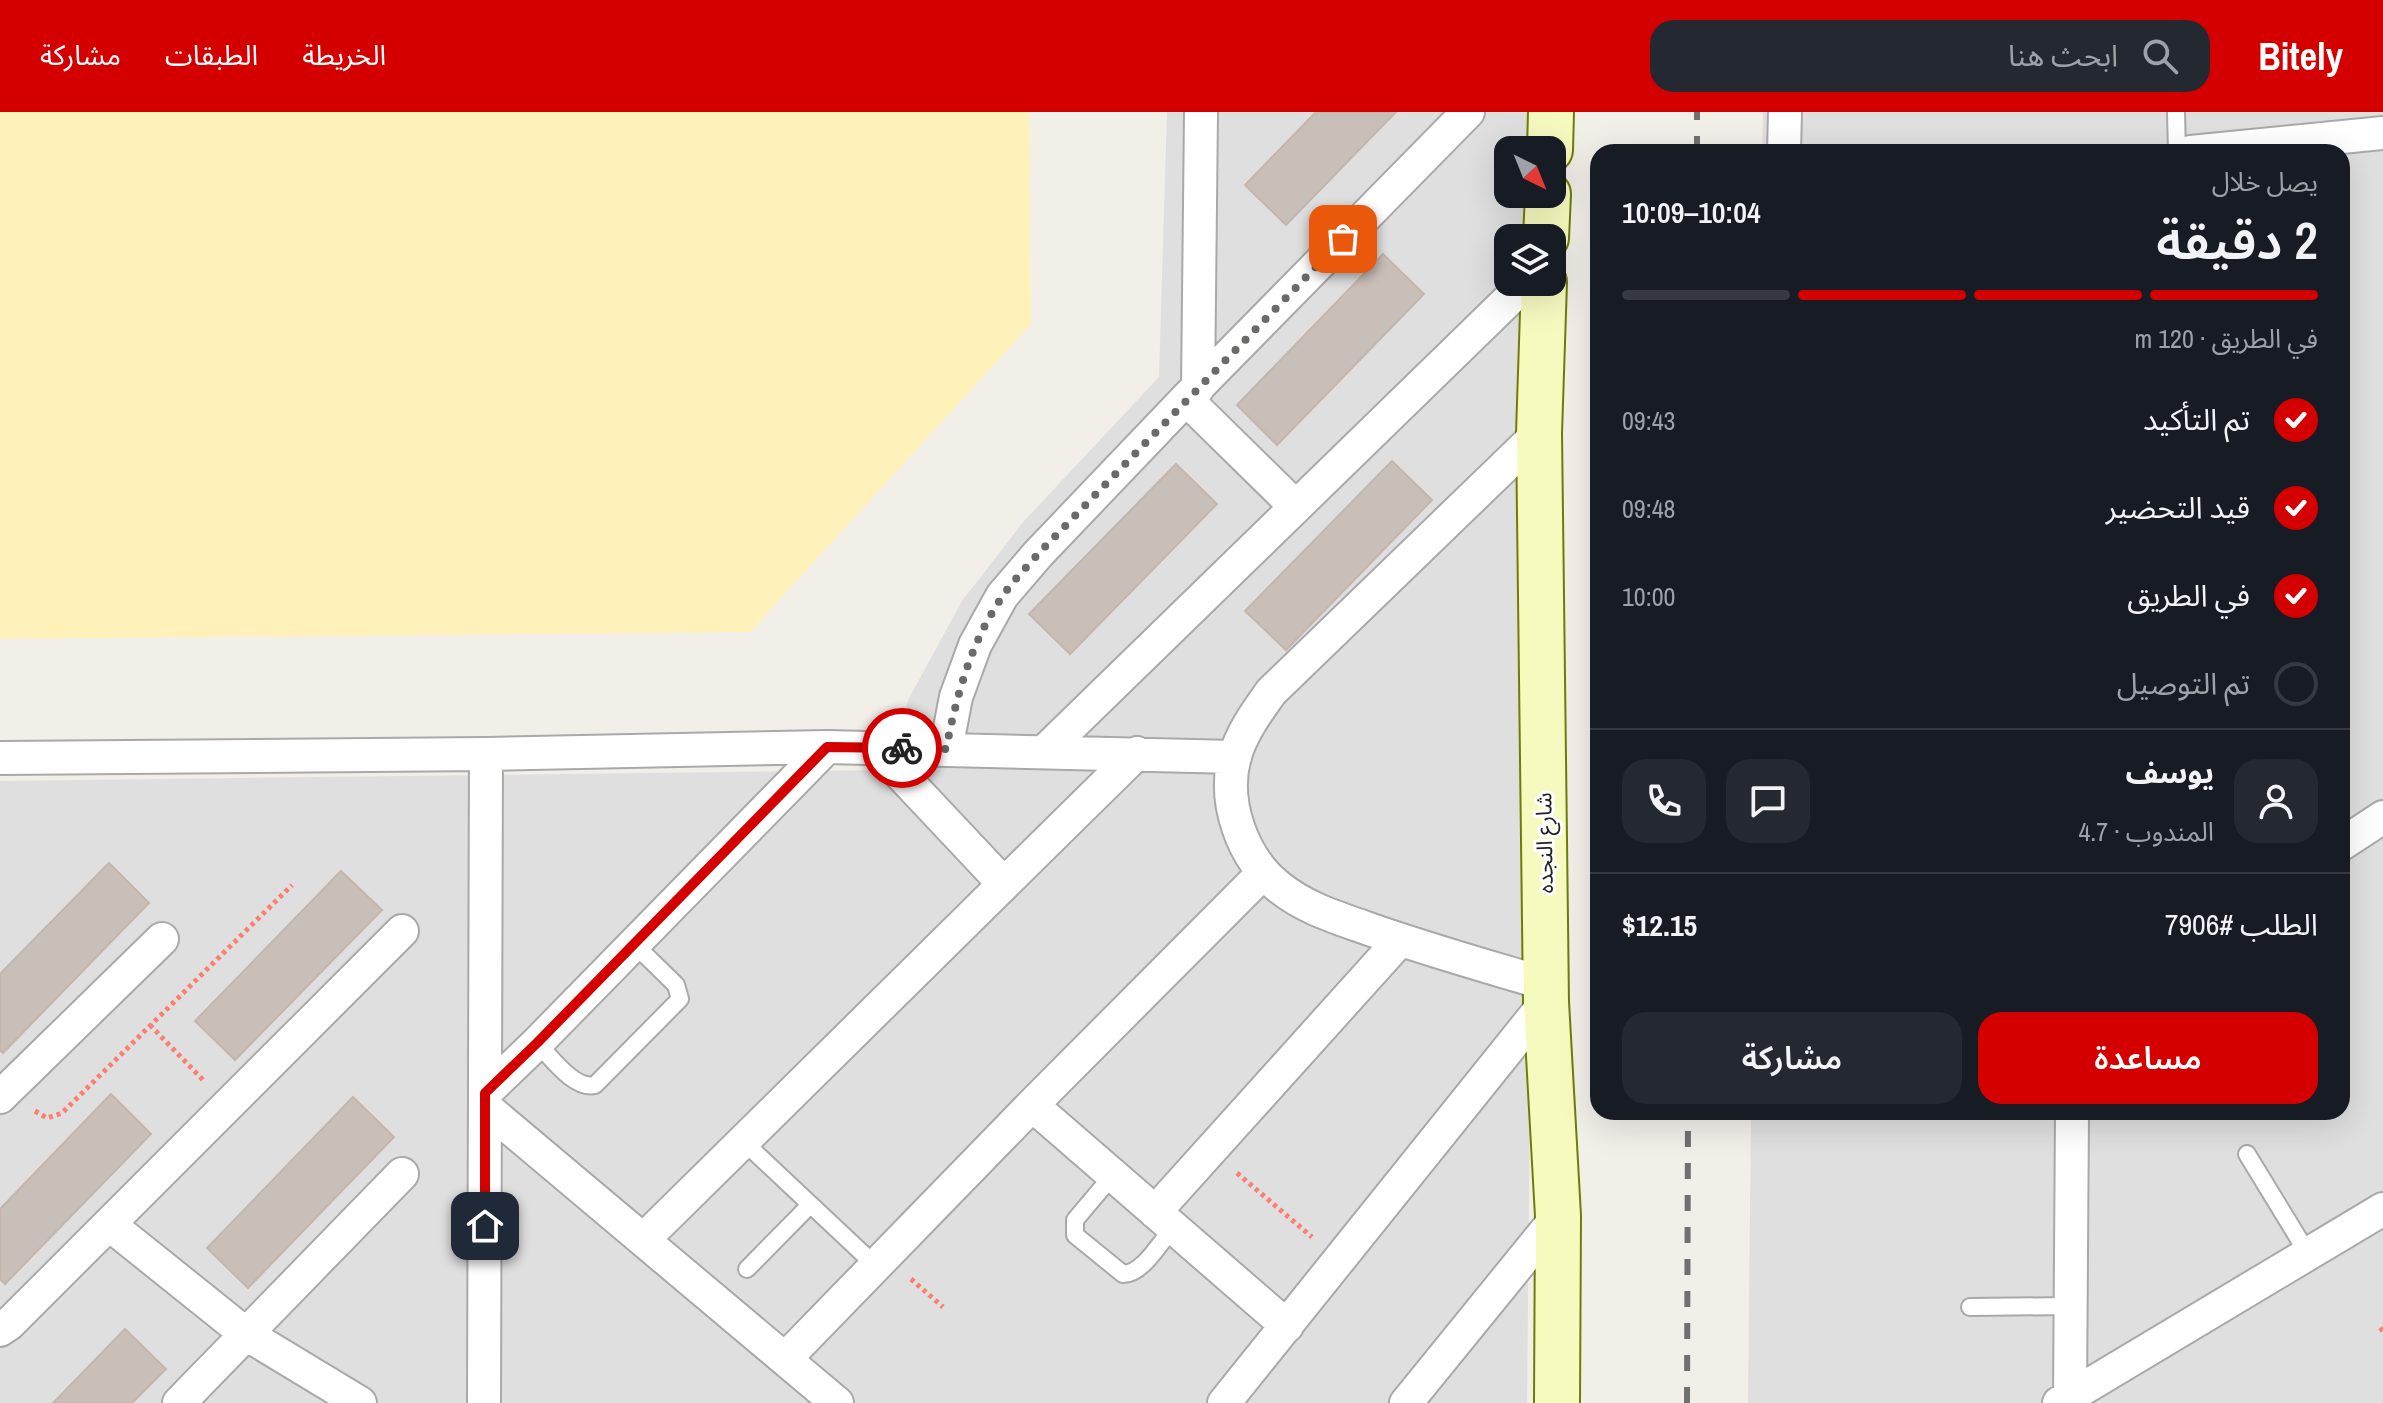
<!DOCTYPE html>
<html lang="ar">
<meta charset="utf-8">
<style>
body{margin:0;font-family:"Archivo Narrow","Noto Sans Arabic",sans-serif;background:#242831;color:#f1f3f6;direction:rtl;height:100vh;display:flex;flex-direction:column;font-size:30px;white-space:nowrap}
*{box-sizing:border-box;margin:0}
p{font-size:26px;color:#9ea1a6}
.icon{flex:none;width:44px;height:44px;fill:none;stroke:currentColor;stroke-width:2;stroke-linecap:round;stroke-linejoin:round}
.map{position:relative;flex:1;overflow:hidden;direction:ltr}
.drawer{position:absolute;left:1590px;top:32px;width:760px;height:976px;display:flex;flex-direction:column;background:#171b24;border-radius:24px;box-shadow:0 8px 32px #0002;direction:rtl}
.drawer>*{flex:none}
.needle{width:52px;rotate:137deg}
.controls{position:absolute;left:1494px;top:24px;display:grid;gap:16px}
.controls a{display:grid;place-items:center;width:72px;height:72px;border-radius:16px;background:#171b24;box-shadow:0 8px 32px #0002;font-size:40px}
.pin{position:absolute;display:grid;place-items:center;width:68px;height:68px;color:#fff;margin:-34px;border-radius:16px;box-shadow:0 4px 12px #0006}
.courier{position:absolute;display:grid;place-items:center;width:80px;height:80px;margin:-40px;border:6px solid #d40000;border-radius:50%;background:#fff;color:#222;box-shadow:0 2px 10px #0007}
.overview em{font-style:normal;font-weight:600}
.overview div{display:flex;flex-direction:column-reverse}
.overview{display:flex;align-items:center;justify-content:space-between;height:136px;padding:0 32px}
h1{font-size:52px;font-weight:600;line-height:60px}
.bar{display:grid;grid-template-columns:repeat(4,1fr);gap:12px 8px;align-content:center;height:96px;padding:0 32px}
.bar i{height:10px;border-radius:6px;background:#363941}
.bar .current{background:#d40000}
.bar p{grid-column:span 4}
.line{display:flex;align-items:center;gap:20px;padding:0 32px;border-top:2px solid #363941}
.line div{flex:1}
.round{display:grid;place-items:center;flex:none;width:84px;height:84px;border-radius:24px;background:#242831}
ol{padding:0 32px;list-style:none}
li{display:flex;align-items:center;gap:24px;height:88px}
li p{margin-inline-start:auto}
li .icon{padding:8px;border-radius:50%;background:#d40000;color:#fff;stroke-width:4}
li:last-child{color:#9ea1a6}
li i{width:44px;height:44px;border:4px solid #363941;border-radius:50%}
.cta{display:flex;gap:16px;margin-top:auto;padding:16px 32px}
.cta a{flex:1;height:92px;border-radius:24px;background:#d40000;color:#fff;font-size:32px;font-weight:600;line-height:92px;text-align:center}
.cta a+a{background:#242831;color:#f1f3f6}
header{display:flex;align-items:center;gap:48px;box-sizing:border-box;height:112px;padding:0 40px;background:#d40000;color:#fff}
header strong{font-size:38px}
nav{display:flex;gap:44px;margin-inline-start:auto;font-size:28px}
.search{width:560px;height:72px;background:#242831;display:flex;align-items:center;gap:20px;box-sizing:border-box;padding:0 28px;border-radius:24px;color:#9ea1a6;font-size:30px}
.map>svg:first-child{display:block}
</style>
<header>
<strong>Bitely</strong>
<div class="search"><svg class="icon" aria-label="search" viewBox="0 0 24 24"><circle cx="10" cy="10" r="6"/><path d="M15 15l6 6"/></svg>ابحث هنا</div>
<nav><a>الخريطة</a><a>الطبقات</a><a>مشاركة</a></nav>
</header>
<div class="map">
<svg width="2383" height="1291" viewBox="0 0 2383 1291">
<rect width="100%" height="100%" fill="#f2efe9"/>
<path fill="#e0dfdf" d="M 1167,0 L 1533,0 L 1534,38 L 1508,38 L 1508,82 L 1534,82 L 1535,126 L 1508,126 L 1508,170 L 1535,170 L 1537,303 L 1527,1291 L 0,1291 L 0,669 L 889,658 L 908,588 L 962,489 L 1024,409 L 1159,265 Z
M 1763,0 L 2383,0 L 2383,1291 L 1748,1291 L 1751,1000 L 2342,1000 L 2342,40 L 1762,40 Z"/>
<path fill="#fff1ba" d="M 0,0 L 1029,0 L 1031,212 L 750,520 L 0,527 Z"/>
<path fill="#c7bfb8" stroke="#c4b6ab" stroke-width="2" d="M 1316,0 L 1396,0 L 1286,113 L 1245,73 Z
M 1383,142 L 1424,182 L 1277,333 L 1237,293 Z
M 1392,349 L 1432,388 L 1286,538 L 1245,499 Z
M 1176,352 L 1217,392 L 1070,542 L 1029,502 Z
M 109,751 L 149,791 L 3,941 L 0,938 L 0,862 Z
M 341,759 L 382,798 L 235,948 L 195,909 Z
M 111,982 L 151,1022 L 5,1172 L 0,1167 L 0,1097 Z
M 353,985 L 394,1025 L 248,1176 L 207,1136 Z
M 125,1217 L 166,1257 L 132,1291 L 53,1291 Z"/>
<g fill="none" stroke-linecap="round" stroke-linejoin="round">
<g stroke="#a9a9a9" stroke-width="20">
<path id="lane" d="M 2176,0 L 2177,40
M 537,931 C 551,945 574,978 595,973 L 680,887 L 676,873 L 634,832
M 743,1029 L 876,1154
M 2247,1042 L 2308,1142
M 1113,1063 L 1075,1108 L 1075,1123 L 1123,1162 C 1143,1162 1160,1130 1173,1116
M 747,1157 L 810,1093
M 1970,1195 L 2071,1194"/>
</g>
<g stroke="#a9a9a9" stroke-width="36">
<path id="street" d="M 1784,40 L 1785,0
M 2191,40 L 2383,21
M 1198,276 L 1201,0
M 1186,287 L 1296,395
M 1539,321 L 1271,580 C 1257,600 1242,620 1235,644 C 1222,689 1242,746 1279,775 C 1305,796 1335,805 1366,816 C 1425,837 1486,854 1546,872
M 876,636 L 1004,772
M 946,637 L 956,585 L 975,533 L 1002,484 L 1038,442 L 1186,287 L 1468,0
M 1045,639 L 1527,170
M 0,646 L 486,642 L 827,635 L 1235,645
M 2342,732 L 2383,705
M 485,981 L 537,931 L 827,635
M 0,985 L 162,827
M 1032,993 L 1287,1214
M 485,995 L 837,1291
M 1155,1100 L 1400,828
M 110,1113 L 246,1222 L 360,1291
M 644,1127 L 1137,641
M 0,1218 L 9,1212 L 402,819
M 785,1247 L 1032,993 L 1263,761
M 2070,1285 L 2072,1000
M 179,1291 L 402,1062
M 484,1291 L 486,642
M 1224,1291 L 1546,890
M 1406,1291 L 1558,1104
M 2059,1291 L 2383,1097"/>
</g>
<g stroke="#707d05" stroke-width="48">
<path id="secondary" d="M 1550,38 L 1551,0
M 1546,126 L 1548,82
M 1544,170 L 1539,321 L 1546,890 L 1558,1104 L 1557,1291"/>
</g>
<path stroke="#fa8072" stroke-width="5" stroke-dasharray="4 4" stroke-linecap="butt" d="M 150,913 L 205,970
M 35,999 L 47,1006 L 62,1001 L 292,773
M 1237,1061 L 1312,1125
M 911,1167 L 943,1195
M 2380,1216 L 2383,1219"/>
<use href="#lane" stroke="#fff" stroke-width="16"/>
<use href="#street" stroke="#fff" stroke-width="32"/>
<use href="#secondary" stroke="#f7fabf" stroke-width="44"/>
<path stroke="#707070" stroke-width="6" stroke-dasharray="16 16" stroke-linecap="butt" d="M 1697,40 L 1697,0
M 1687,1291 L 1688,1000"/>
</g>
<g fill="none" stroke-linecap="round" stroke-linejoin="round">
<path stroke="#6b6a68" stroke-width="8" stroke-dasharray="0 14.4" d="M 902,636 L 946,637 C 957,583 970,532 1002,485 C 1012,470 1026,456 1038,442 L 1343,127"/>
<path stroke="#d40000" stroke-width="10" d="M 485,1114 L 485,981 L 537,931 L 827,635 L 902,636"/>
</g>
<g text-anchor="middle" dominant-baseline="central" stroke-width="6" stroke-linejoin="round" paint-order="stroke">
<g font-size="22" fill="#222" stroke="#fff">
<text transform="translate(1544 731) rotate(-91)">شارع النجده</text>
</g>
</g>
</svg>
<div class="controls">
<a><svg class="needle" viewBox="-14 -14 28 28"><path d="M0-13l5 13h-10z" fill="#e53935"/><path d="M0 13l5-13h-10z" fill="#9ea1a6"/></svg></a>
<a><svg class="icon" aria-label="layers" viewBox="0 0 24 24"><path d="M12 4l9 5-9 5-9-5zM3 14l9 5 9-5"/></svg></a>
</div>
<div class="pin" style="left:1343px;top:127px;background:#ea580c"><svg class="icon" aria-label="bag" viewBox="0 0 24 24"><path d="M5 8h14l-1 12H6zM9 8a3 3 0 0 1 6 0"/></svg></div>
<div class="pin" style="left:485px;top:1114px;background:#1f2937"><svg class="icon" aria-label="home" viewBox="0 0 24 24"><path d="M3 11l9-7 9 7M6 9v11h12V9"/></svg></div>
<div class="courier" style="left:902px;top:636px"><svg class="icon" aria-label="bike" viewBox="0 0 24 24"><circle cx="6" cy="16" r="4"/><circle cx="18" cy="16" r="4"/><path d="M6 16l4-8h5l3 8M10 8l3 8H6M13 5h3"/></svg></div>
<section class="drawer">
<div class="overview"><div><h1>2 دقيقة</h1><p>يصل خلال</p></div><em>10:04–10:09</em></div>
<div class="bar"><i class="current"></i><i class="current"></i><i class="current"></i><i></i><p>في الطريق · 120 m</p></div>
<ol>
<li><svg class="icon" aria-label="check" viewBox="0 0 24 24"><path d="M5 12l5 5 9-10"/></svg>تم التأكيد<p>09:43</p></li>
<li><svg class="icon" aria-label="check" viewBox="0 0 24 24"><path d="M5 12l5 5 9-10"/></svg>قيد التحضير<p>09:48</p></li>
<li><svg class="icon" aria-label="check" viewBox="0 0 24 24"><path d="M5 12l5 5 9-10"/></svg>في الطريق<p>10:00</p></li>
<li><i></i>تم التوصيل</li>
</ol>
<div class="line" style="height:144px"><a class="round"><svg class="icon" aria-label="person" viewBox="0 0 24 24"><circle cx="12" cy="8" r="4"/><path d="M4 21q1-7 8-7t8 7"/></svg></a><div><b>يوسف</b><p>المندوب · 4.7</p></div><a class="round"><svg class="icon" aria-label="chat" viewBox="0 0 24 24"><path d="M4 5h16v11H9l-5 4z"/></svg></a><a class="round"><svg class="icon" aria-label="phone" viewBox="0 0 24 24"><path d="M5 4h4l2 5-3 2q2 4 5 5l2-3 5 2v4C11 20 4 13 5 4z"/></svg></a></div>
<div class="line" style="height:104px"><div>الطلب #7906</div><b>$12.15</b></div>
<div class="cta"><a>مساعدة</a><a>مشاركة</a></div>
</section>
</div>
